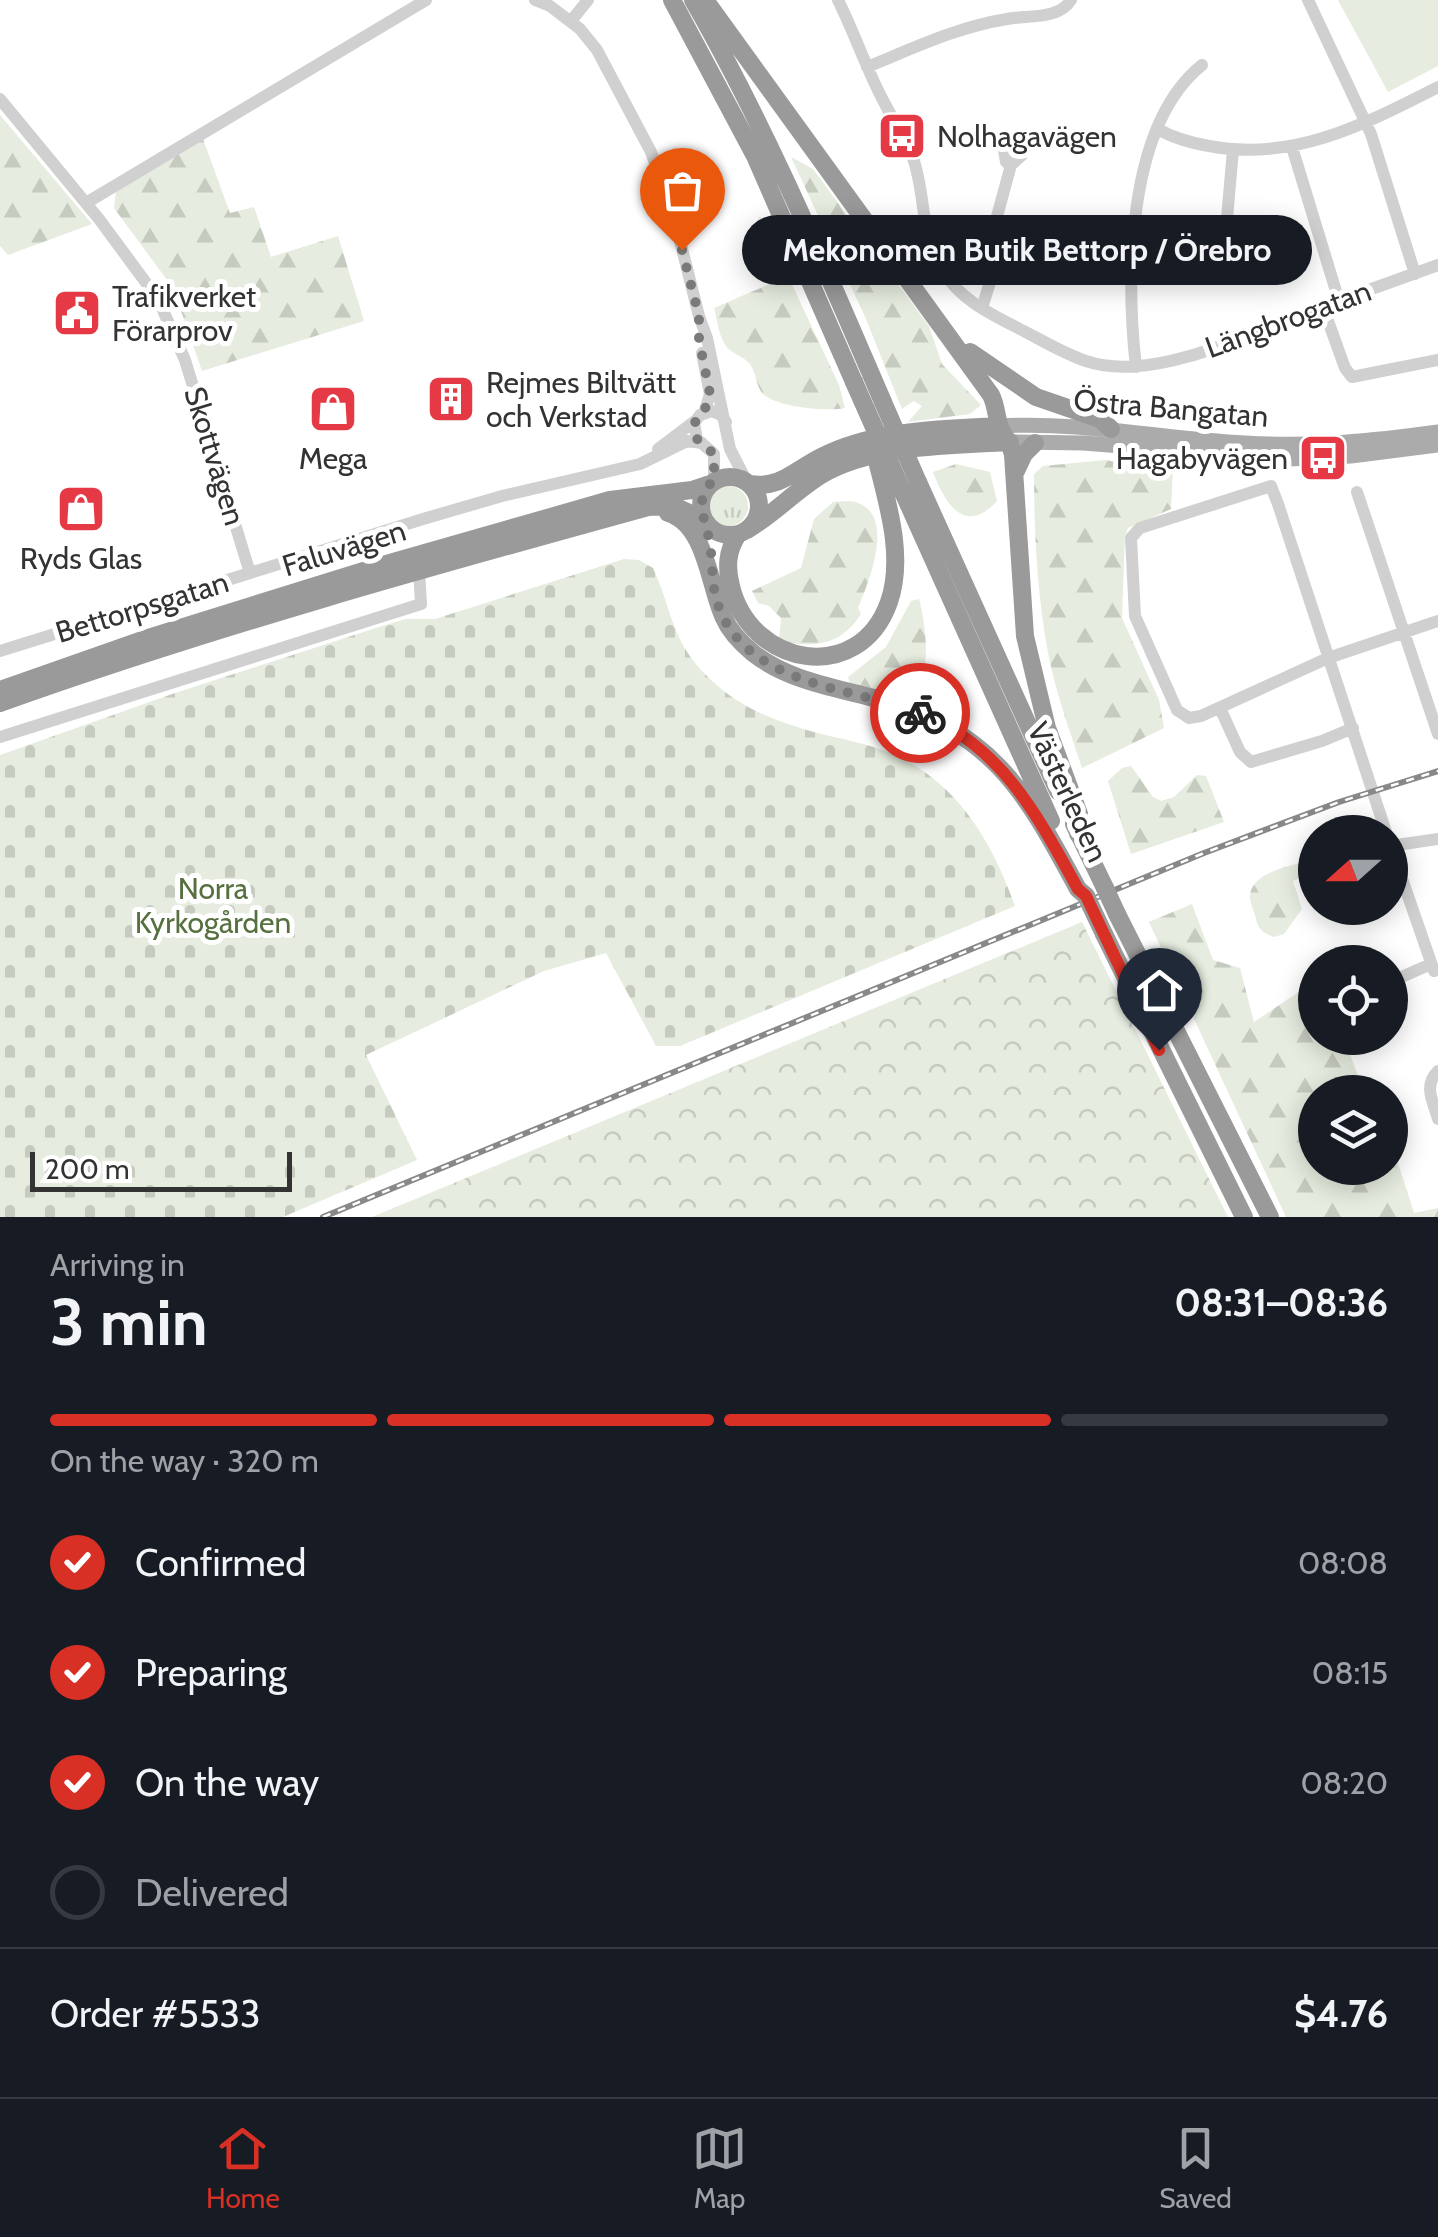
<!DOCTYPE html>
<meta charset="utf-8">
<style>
body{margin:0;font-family:Cabin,sans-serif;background:#242831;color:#f1f3f6;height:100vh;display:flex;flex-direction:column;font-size:38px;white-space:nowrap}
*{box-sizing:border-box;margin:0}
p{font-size:32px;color:#9ea1a6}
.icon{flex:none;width:55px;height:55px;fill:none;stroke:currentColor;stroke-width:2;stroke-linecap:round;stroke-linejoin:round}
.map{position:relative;height:1217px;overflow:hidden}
.details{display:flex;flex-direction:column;background:#171b24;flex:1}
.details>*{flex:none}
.needle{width:65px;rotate:249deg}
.tools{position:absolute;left:1298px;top:815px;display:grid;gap:20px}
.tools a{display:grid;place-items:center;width:110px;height:110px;border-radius:50%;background:#171b24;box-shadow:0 5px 25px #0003;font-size:50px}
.scale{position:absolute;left:30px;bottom:25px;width:262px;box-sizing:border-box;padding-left:10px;border:5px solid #333;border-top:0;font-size:28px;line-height:35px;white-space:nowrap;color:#333;-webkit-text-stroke:8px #fff;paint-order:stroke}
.pin{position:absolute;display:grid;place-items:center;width:85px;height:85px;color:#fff;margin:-102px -42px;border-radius:50% 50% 50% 0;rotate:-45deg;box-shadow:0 0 10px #0007}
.pin .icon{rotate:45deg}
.courier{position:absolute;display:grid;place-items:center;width:100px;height:100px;margin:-50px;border:8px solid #d93025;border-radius:50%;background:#fff;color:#222;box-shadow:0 2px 12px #0007}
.bubble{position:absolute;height:70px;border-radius:35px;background:#171b24;box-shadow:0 5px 25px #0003;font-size:32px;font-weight:800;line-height:70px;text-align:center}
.summary em{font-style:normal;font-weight:800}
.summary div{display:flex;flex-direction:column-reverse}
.summary{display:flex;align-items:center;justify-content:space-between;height:170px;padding:0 50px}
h1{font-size:65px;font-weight:800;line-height:75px}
.bar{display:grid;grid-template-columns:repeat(4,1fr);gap:15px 10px;align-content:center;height:120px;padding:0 50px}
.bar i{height:12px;border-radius:8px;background:#363941}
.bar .active{background:#d93025}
.bar p{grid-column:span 4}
.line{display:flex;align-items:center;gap:25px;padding:0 50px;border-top:2px solid #363941}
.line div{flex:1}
ol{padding:0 50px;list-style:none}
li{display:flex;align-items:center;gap:30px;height:110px}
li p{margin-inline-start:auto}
li .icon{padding:10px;border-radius:50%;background:#d93025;color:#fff;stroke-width:4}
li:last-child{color:#9ea1a6}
li i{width:55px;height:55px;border:5px solid #363941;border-radius:50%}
.tabs{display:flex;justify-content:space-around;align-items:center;height:140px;border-top:2px solid #363941;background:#171b24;font-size:28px;color:#9ea1a6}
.tabs a{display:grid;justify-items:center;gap:5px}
.tabs .active{color:#d93025}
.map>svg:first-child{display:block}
</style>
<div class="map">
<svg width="1438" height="1217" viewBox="0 0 1438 1217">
<defs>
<pattern id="grass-tufts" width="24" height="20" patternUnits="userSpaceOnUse" patternTransform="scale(2.5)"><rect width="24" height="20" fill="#e6ecdf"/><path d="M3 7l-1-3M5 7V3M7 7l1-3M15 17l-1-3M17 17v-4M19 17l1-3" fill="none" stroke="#c6cbc0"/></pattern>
<pattern id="forest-firs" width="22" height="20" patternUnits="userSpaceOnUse" patternTransform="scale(2.5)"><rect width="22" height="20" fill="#e6ecdf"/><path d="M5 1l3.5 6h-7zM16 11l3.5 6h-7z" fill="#c6cbc0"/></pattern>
<pattern id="cemetery-stones" width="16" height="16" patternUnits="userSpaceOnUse" patternTransform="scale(2.5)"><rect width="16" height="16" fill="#e6ecdf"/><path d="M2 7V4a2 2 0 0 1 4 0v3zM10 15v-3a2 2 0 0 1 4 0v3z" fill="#c6cbc0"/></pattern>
<pattern id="park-crowns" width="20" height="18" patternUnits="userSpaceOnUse" patternTransform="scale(2.5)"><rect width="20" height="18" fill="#e6ecdf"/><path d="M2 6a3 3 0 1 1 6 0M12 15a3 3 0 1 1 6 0" fill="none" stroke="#c6cbc0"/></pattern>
</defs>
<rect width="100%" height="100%" fill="#fff"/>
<path fill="url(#grass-tufts)" d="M708 506a20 20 0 1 1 40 0a20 20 0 1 1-40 0Z"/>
<path fill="url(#forest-firs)" d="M 0,115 L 92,224 L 8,255 L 0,246 Z
M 203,139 L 230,213 L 254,207 L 271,257 L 338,236 L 364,321 L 202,371 L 173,288 L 114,208 L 116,191 Z
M 791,157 L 813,169 L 929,326 L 942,364 L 981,405 L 970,414 L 908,422 L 922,406 L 914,401 L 902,409 L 866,319 Z
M 760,216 L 839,385 L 845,408 C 827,412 775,407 762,393 C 756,385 756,372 750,364 C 745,358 737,355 731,351 C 719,342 718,322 714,308 L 772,283 L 750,235 Z
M 1106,460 L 1157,471 L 1173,468 L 1171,509 L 1128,528 L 1125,536 L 1122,618 L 1159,700 L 1164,728 L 1082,768 C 1069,728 1054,688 1047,647 C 1037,590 1034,531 1034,474 L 1043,466 Z
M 956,464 L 990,472 L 997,501 C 965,536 945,504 933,472 Z
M 833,502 C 840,502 852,500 858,503 C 896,517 868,584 858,608 L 861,614 C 841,646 813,648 779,641 L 781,618 L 769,606 L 758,603 L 752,591 L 801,568 L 814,519 Z
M 919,599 C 927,632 930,663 917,695 L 905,701 L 850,683 L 848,677 L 886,647 L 911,601 Z
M 1131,766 L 1153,797 L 1161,801 L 1174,797 L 1197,775 L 1206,776 L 1224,822 L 1131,854 L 1108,781 L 1122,768 Z
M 1315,859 L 1315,872 L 1293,881 L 1302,909 L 1284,934 L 1274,937 C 1261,932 1258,929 1255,915 C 1253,909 1251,904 1250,899 C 1248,871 1296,865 1315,859 Z
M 1192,904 L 1213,960 L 1240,968 L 1254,1022 L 1315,981 L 1315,1038 L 1344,1038 L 1364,1092 L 1315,1092 L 1315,1168 L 1390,1168 L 1391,1141 L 1414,1213 L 1438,1208 L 1438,1217 L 1286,1217 L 1149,922 Z"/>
<path fill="url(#cemetery-stones)" d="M 624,559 L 639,560 L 653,568 C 674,614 670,642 712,681 C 743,710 781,723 821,734 C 843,739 867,744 888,752 C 956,780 991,839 1015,906 L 680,1046 L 656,1046 L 606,953 L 544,971 L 366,1055 L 417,1160 L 283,1217 L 0,1217 L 0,755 L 175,693 L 382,626 L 406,619 L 435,619 Z"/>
<path fill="url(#park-crowns)" d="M 1082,922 L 1228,1217 L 372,1217 Z"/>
<path fill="#e6ecdf" d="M 1338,0 L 1438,0 L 1438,66 L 1388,92 Z"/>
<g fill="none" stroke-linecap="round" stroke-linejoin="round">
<path stroke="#d0d0d0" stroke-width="12" d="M 535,0 L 550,6 L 580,29 L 597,50 L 651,152 L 674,217 L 699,316 L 707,338 L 730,449 L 747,482
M 838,0 C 855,34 867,71 885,104 C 894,122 907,139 913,158 C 926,195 920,234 941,268 C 958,298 988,313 1018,328 C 1040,339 1062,353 1086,361 C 1135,378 1210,353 1255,331 L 1438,265
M 1308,0 L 1371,134 L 1415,274
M 571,21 L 588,0
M 867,67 C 914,48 957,27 1007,19 C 1027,15 1059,20 1071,0
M 0,99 L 99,219 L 158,299 L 185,360 L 250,573
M 1158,129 C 1173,138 1192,143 1209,146 C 1294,162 1365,124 1438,87
M 1292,147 L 1339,301
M 86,203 L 426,0
M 1227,218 L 1233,150
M 1323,307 L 1345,368 L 1352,377 L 1438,360
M 982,308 L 991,279 L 993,231 L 1011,165 L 1006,162 L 1004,150 L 1016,143 L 1020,145 L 1022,155 L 1011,165
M 702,353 L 710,394 L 704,413
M 1136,367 C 1126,279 1126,126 1202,65
M 658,449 L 695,421
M 714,480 L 714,454 L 697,439 L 694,423 L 700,415 L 712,411 L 721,415 L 726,422
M 1357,492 L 1438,734
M 0,651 L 423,519 L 502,496 L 640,464 L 687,441 L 702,443
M 1220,708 L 1240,752 L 1251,762 L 1322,741 L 1353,728
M 0,737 L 421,604 L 419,570
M 1386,832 C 1351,723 1314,614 1278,504 L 1271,486 L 1140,528 L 1131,538 L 1135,616 L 1177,710 L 1189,718 L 1201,716 L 1328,658 L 1438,621
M 1390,844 L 1434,971
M 1390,846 L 1438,839
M 1390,982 L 1431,964
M 1438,1071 C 1423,1086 1433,1101 1438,1119"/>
<path stroke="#ababab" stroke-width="15" d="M 999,426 C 1082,421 1163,439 1245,443 C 1311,447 1373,441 1438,432
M 1010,442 L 1083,443 L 1289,459 L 1351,456 L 1438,445"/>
<path stroke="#9a9a9a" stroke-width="18" d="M 672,0 L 755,156 L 854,382
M 693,0 C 767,129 824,265 883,402
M 705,0 L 991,395 C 997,407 996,419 1001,430 C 1006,439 1011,444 1013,455 L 1025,636 L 1047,728 L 1079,814 L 1078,834
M 970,352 L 1036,397 L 1100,419 L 1111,429
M 889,461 L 1051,821
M 1016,471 L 1024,454 L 1035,443
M701 506a29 29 0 1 1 58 0a29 29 0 1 1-58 0Z
M 918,482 L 1058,791
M 750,484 C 780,489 795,470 821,457 C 873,430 940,429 999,426
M 668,513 C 707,525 709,587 724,618 C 730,632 741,643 753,653 C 787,680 833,687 874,698 C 992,731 1023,787 1078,889 L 1086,896
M 747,530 C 774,514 795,491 821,475 C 870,445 954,445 1010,442
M 738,534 C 727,551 726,567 731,586 C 750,666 859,687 889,602 C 904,559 889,508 878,465
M 0,690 L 151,637 L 376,567 L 610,500 L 692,490 L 710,484
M 0,703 C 213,627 430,567 648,507 L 674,506 L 704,520
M 1074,824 L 1105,888
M 1117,914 L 1270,1217
M 1104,934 L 1244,1217"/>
<g stroke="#888" stroke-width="6">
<path id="rail" d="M 323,1217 L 1204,853 L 1339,802 L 1438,771"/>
</g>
<use href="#rail" stroke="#fff" stroke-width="2.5" stroke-dasharray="8" stroke-linecap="butt"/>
<path stroke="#9a9a9a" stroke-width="18" d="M 854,382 L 889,461
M 883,402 L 918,482
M 1105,888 L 1117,914
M 1086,896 L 1104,934"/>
</g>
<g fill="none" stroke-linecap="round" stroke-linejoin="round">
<path stroke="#7a7a7a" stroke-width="10" stroke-dasharray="0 18" d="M 682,250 L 699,316 L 699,340 L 710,394 L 707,406 L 696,418 L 694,429 L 697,439 L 714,454 L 714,480 C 692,500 706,519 710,544 C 713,564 711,585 718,605 C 747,686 851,687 920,713"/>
<path stroke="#d93025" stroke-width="12" d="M 920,713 C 1001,745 1038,816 1078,889 L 1086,896 L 1159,1050"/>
</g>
<defs>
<g id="bus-square" transform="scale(2.5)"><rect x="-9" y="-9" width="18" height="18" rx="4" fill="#e63946" stroke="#fff"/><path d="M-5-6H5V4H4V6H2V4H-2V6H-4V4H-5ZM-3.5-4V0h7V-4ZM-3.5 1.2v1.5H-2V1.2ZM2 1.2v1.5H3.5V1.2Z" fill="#fff"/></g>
<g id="civic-square" transform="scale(2.5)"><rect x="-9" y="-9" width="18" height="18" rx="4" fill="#e63946" stroke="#fff"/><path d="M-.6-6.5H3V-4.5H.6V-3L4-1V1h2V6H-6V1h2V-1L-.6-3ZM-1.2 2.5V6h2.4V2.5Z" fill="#fff"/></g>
<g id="building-square" transform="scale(2.5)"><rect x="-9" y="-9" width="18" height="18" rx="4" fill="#e63946" stroke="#fff"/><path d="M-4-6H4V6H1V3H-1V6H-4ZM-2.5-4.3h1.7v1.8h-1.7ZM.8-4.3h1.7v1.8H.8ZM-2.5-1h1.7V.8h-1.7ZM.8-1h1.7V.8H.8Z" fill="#fff"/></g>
<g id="shop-square" transform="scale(2.5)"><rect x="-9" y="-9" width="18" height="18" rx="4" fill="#e63946" stroke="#fff"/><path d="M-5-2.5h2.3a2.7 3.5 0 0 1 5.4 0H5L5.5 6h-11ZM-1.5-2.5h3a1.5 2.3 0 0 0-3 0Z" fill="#fff"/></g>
</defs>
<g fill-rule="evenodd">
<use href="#bus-square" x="902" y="136"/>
<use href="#civic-square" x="77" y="313"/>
<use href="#building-square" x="451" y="399"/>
<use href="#shop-square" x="333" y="409"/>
<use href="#bus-square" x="1323" y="458"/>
<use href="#shop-square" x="81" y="509"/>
</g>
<g text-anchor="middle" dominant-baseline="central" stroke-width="10" stroke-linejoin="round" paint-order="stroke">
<g font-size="30" fill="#333" stroke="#fff" text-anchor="start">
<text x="937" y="136">Nolhagavägen</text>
<text x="112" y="296">Trafikverket<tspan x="112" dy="34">Förarprov</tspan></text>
<text x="486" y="382">Rejmes Biltvätt<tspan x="486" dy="34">och Verkstad</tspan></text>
<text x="333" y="458" text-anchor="middle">Mega</text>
<text x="1288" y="458" text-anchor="end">Hagabyvägen</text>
<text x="81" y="558" text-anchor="middle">Ryds Glas</text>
</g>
<g font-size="30" fill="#333" stroke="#fff">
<text transform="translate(1288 319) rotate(-20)">Längbrogatan</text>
<text transform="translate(1171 408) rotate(5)">Östra Bangatan</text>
<text transform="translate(215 456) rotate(73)">Skottvägen</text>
<text transform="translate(344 548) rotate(-17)">Faluvägen</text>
<text transform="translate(142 607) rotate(-17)">Bettorpsgatan</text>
<text transform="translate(1068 792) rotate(65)">Västerleden</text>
</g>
<g font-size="30" fill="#56703f" stroke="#fff">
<text x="213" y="888">Norra<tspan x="213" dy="34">Kyrkogården</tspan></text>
</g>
</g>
</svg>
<div class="tools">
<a><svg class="needle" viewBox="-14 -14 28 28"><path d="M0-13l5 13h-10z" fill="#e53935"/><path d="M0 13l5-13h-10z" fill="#9ea1a6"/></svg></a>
<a><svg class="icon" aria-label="locate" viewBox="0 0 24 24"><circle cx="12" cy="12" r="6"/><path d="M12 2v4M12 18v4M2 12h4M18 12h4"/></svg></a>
<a><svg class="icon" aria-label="layers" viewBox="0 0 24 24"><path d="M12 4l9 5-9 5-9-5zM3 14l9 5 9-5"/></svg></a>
</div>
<div class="scale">200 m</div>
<div class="pin" style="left:682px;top:250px;background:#ea580c"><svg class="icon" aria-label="bag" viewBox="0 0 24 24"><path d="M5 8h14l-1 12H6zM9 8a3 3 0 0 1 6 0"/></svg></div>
<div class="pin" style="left:1159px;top:1050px;background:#1f2937"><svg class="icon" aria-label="home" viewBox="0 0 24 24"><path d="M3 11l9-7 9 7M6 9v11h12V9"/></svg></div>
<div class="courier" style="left:920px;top:713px"><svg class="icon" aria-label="bike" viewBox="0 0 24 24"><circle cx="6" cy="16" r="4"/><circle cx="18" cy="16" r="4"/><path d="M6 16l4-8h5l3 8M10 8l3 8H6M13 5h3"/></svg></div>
<div class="bubble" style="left:742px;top:215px;width:570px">Mekonomen Butik Bettorp / Örebro</div>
</div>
<section class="details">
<div class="summary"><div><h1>3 min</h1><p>Arriving in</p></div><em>08:31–08:36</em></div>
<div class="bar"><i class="active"></i><i class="active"></i><i class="active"></i><i></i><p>On the way · 320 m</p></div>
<ol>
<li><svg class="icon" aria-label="check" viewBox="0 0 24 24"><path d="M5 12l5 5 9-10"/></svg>Confirmed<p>08:08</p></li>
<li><svg class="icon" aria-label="check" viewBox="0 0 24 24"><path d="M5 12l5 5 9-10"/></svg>Preparing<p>08:15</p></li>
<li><svg class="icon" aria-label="check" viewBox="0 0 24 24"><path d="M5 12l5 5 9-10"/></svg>On the way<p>08:20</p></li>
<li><i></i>Delivered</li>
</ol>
<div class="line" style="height:130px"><div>Order #5533</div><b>$4.76</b></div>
</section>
<nav class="tabs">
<a class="active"><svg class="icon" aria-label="home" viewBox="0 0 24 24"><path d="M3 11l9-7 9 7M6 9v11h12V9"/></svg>Home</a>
<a><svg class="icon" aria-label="map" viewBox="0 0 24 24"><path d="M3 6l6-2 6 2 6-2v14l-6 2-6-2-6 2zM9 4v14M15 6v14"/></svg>Map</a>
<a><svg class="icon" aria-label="saved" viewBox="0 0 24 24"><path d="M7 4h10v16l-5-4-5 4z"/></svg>Saved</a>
</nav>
